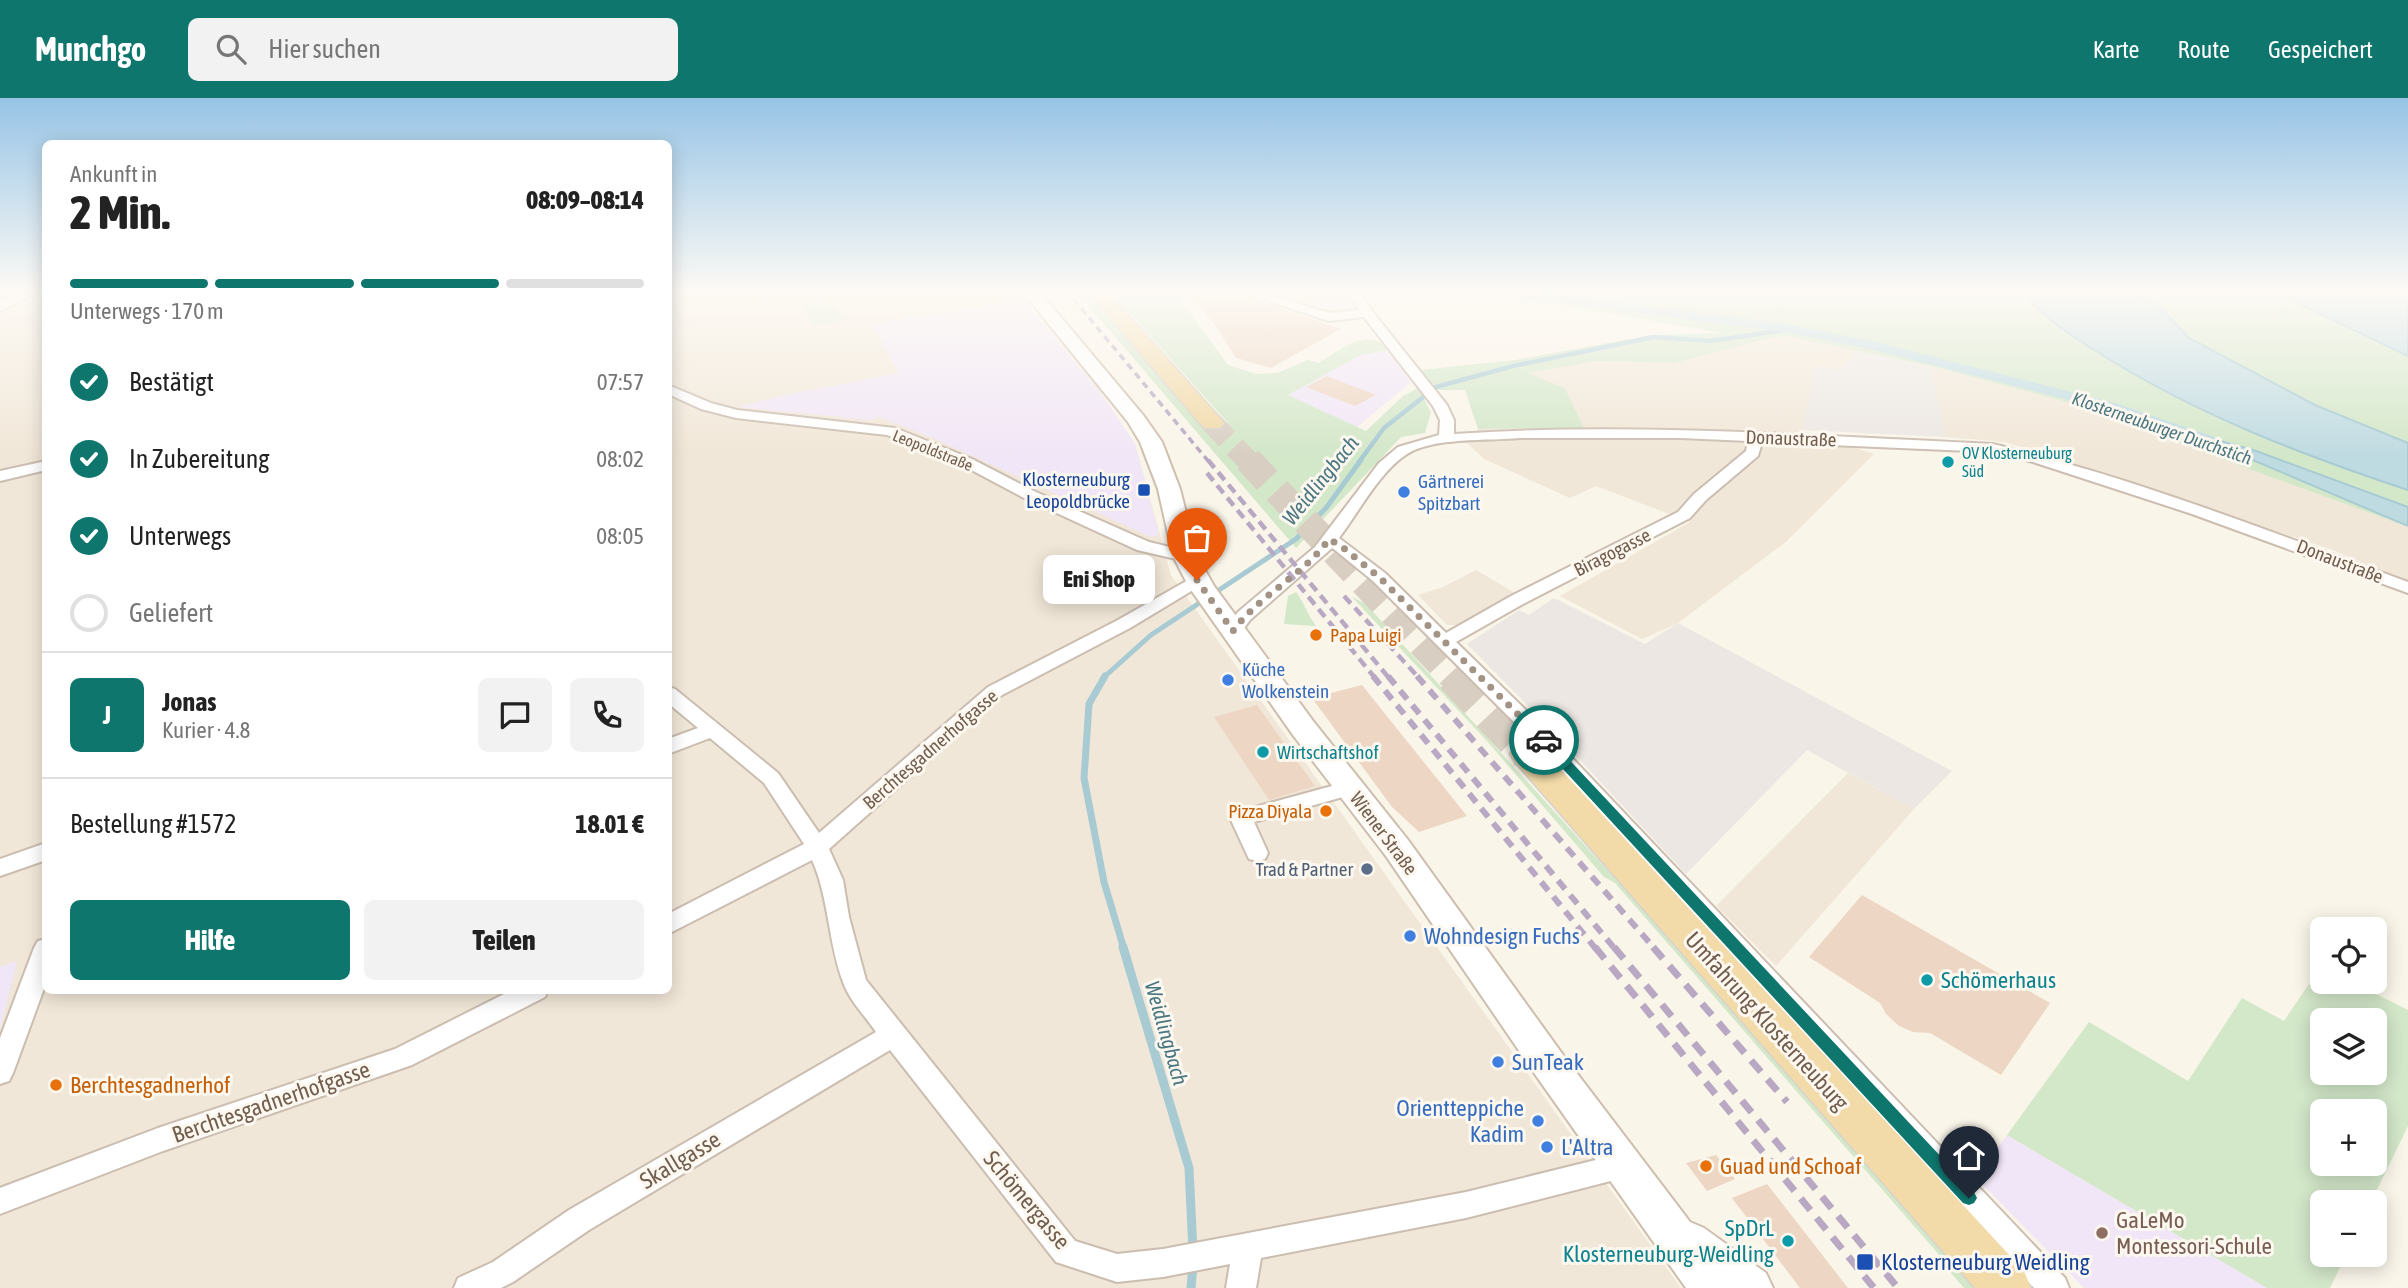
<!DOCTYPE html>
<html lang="de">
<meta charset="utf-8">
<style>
body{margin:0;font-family:"Asap Condensed",sans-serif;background:#f2f2f2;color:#222;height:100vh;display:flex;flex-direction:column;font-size:26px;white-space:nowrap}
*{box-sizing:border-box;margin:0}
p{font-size:23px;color:#767676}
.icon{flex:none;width:38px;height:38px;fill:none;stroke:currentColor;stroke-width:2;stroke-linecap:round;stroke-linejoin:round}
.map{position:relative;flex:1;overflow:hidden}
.drawer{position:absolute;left:42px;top:42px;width:630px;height:854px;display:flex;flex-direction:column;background:#fff;border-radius:10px;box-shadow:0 4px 18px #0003}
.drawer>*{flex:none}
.controls{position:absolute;left:2310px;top:819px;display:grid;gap:14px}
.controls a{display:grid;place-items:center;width:77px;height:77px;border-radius:10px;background:#fff;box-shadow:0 4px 18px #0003;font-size:35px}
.pin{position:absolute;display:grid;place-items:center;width:60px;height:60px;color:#fff;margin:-72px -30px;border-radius:50% 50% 50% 0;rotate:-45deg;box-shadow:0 0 7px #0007}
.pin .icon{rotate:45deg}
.courier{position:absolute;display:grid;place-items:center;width:70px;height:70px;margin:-35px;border:5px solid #0f766e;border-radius:50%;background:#fff;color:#222;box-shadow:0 2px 9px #0007}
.bubble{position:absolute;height:49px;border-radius:10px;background:#fff;box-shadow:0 4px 18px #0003;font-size:23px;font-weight:800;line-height:49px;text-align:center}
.overview em{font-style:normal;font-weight:800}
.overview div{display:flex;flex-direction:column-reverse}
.overview{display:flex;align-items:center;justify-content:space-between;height:119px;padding:0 28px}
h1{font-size:46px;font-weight:800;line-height:52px}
.bar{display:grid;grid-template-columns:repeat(4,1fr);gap:10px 7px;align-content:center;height:84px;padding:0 28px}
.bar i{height:9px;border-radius:5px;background:#e0e0e0}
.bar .current{background:#0f766e}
.bar p{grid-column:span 4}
.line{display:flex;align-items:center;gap:18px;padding:0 28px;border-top:2px solid #e0e0e0}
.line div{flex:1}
.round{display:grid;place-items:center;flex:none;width:74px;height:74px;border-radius:10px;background:#f2f2f2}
ol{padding:0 28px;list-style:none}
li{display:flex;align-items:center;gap:21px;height:77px}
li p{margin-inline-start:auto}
li .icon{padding:7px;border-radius:50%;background:#0f766e;color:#fff;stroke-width:4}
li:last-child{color:#767676}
li i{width:38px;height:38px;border:4px solid #e0e0e0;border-radius:50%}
.primary-button{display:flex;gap:14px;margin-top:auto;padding:14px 28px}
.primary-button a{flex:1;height:80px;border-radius:10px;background:#0f766e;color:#fff;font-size:28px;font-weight:800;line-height:80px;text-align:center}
.primary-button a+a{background:#f2f2f2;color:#222}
header{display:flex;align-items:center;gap:42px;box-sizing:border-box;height:98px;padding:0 35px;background:#0f766e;color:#fff}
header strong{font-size:33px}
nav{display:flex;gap:38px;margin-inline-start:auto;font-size:24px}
.search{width:490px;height:63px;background:#f2f2f2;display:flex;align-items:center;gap:18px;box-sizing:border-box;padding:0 24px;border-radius:10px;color:#767676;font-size:26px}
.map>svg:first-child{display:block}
</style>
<header>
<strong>Munchgo</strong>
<div class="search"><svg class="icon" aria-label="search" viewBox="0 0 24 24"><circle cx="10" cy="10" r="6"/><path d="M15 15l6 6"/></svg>Hier suchen</div>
<nav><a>Karte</a><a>Route</a><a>Gespeichert</a></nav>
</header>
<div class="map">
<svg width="2408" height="1190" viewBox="0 0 2408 1190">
<rect width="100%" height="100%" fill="#faf5e9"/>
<path fill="#f1e7d8" d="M 0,192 L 45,192 L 46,892 L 668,892 L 669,192 L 1015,192 L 1100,294 L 1135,346 L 1171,477 L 1681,1190 L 0,1190 Z
M 1785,238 L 1859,253 L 1841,273 L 1802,332 L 1874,356 L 1787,443 L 1678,525 L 1642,541 L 1560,498 L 1690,424 L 1596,388 L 1570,400 L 1484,361 L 1467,345 L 1478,331 L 1583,330 L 1528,275 L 1596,263 L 1675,265 L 1753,244 Z
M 1931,268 L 2066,304 L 2408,429 L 2408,483 L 2330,451 L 2005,344 L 1945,339 Z
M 1476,472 L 1515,495 L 1460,527 L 1447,527 L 1418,497 L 1443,489 Z
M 1848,675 L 1914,711 L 1776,868 L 1716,808 Z"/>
<path fill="#ece7e2" d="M 1859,253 L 1931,268 L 1945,339 L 1802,332 L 1815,268 L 1841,272 Z
M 1554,500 L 1645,546 L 1678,525 L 1952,673 L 1914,711 L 1807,652 L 1686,776 L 1553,633 L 1467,546 L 1519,512 L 1529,517 Z"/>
<path fill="#f1e6f7" d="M 1265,192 L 1344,192 L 1359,214 L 1343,215 Z
M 1024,202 L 1100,294 L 1135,346 L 1159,437 L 1151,439 L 935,341 L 880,319 L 871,322 L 739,309 L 776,299 L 898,275 L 872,226 Z
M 1387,252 L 1411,284 L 1357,329 L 1287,297 L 1361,257 Z
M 17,863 L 0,932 L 0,869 Z
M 2007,1037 L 2267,1190 L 2084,1190 L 1976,1080 Z"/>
<path fill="#d3e7c9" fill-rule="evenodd" d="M 1075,192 L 1083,192 L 1204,330 L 1228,325 L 1109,192 L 1174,192 L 1228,267 L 1256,276 L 1277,275 L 1308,262 L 1319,265 C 1337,254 1371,226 1387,252 L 1361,257 L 1288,297 L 1366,333 L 1403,298 L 1418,290 L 1431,314 L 1425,335 L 1401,339 L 1296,450 Z
M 1441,192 L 2022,192 C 2040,218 2069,236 2096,253 C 2193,316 2298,356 2408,392 L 2408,409 L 2256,353 L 2188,334 L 2408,429 L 2066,304 L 1931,268 L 1785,238 L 1753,244 L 1675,265 L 1596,263 L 1529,275 L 1565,291 L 1584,330 L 1478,331 L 1465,292 L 1439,292 L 1421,272 L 1515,262 L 1651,237 L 1723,235 L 1550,205 Z
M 2129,192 L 2272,192 L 2408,256 L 2408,345 L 2315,307 L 2189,240 L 2159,208 Z
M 832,202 L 843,222 L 813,227 L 803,206 Z
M 1296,494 C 1305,506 1307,516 1316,528 L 1284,526 L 1288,498 Z
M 1352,499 L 1366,506 L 1739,917 L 1979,1190 L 1964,1190 L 1949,1173 L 1941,1159 L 1615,785 L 1604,779 L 1487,643 Z
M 2321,868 L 2322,884 L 2352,884 L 2408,912 L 2408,1028 L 2371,1104 L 2322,1104 L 2322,1157 L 2346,1157 L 2330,1190 L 2267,1190 L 2007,1037 L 2089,924 L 2188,983 L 2242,900 L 2284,923 ZM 2322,922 L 2375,922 L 2375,975 L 2322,975 ZM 2322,1013 L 2375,1013 L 2375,1066 L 2322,1066 Z"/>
<path fill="#bfdbe2" stroke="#a7cad3" stroke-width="2" d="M 2022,192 L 2129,192 L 2159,208 L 2189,240 L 2315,307 L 2408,345 L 2408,392 C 2299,356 2193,315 2096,253 C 2069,236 2040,218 2022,192 Z
M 2270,192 L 2392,192 L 2408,199 L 2408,258 Z
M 2182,332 L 2256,353 L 2408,409 L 2408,428 Z"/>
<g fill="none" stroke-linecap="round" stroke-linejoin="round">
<path stroke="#a7cad3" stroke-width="4.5" d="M 1359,364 L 1384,330 L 1436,289 L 1513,268 L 1654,239 L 1711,243 L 1791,231"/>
<path stroke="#a7cad3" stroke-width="5" d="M 1103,580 L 1151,537 L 1296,441 L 1326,410 L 1361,362"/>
<path stroke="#a7cad3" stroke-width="7" d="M 1105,578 L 1089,606 L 1084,680 L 1104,784 L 1124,851"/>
<path stroke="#a7cad3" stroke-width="9" d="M 1123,849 L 1189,1070 L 1193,1153
M 1191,1190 L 1193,1167"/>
<path fill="#bfdbe2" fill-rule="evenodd" d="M 1490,192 L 1523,192 L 1791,227 L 1875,244 L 2118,306 L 2214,339 L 2216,342 L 2208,347 L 2202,345 L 2108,312 L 1874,252 L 1791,235 L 1496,196 Z"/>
</g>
<path fill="#edd6c3" d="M 1186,192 L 1217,192 L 1240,199 L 1240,196 L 1341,231 L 1271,270 L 1236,260 L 1217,230 Z
M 1260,192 L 1323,192 L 1309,206 Z
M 1327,278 L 1376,297 L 1355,308 L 1306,289 Z
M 1362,587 L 1467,718 L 1419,734 L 1392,709 L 1312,600 Z
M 1257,607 L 1315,688 L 1269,702 L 1214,619 Z
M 1862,797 L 2050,905 L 2001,977 L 1930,935 L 1913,934 L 1899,928 L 1886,916 L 1880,905 L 1809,859 Z
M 1716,1057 L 1735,1081 L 1707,1093 L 1686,1065 Z
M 1767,1086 L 1848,1190 L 1800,1190 L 1732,1100 Z"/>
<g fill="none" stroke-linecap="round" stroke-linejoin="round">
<path stroke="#d8cfc2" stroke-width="22" stroke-dasharray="22 11" stroke-linecap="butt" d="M 1212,325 L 1249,364"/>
<path stroke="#d8cfc2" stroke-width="28" stroke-dasharray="28 14" stroke-linecap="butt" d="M 1248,362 L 1454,580"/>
<path stroke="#d8cfc2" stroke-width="35" stroke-dasharray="35 18" stroke-linecap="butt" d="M 1453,578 L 1527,656"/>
<g stroke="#cbbdb0" stroke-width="4">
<path id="street" d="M 28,192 L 43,192 L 0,213 L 0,204 Z
M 1235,192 L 1252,192 L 1330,215 L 1359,212 L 1347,192 L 1359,192 L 1372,213 L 1447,307 L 1454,322 L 1454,336 C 1633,324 1813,338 1993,346 C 2135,380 2271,434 2408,484 L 2408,495 L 2192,416 L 2033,364 L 1993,354 L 1762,344 L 1758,358 L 1706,402 L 1690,420 L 1523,506 L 1456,544 L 1539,625 L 2065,1180 L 2069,1190 L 2034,1190 L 1525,635 L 1373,483 L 1335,452 L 1332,450 L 1250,522 L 1239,537 L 1227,537 L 1224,533 L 1238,514 L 1315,449 L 1379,365 L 1398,349 L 1439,337 L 1440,322 L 1433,308 L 1364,219 L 1329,223 ZM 1520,340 L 1681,340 L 1748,343 L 1746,353 L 1694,396 L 1678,414 L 1511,498 L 1446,535 L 1385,475 L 1339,440 C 1358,415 1381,372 1407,356 C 1434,339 1488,343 1520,340 Z
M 668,287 L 711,305 L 737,312 L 895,330 L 972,361 L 1036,394 L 1149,444 L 1191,454 L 1193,458 L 1185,463 L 1137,452 L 1024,400 L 962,367 L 887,337 L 736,320 L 701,311 L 668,296 Z
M 46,363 L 46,372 L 0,383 L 0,373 Z
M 1197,477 L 1206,482 L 1203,486 L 1130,530 L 1002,597 L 829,751 L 843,782 L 849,819 L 866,882 L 1075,1143 L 1117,1156 L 1163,1151 L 1466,1094 L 1624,1055 L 1634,1059 L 1638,1068 L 1634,1077 L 1466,1120 L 1261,1160 L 1256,1190 L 1226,1190 L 1230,1166 L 1163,1179 L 1117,1184 L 1056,1164 L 890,952 L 589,1132 L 513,1184 L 501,1190 L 454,1190 L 458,1180 L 493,1164 L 569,1112 L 876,934 C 866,919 849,902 843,884 C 828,844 829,800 812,762 L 668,836 L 668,816 L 804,746 L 764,685 L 710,640 L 668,656 L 668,641 L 698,630 L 668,605 L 668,589 L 675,591 L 778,675 L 819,735 L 988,589 L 1118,522 Z
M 1350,683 L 1357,685 L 1360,690 L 1357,695 L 1254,724 L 1268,755 L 1265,761 L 1257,763 L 1249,761 L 1230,720 L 1233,715 Z
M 46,745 L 46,762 L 0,778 L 0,761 Z
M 46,841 L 46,885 L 13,975 L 9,983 L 0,986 L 0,940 L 34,850 L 38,843 Z
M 512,892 L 548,892 L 545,899 L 412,967 L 163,1053 L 0,1116 L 0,1090 L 158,1030 L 395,951 Z"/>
</g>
<g stroke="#cebeae" stroke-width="4">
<path id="secondary" d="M 1021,192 L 1038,192 L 1143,317 L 1162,344 L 1180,391 L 1197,458 L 1214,488 L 1313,623 L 1408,742 L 1563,957 L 1690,1124 L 1704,1130 L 1766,1175 L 1773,1190 L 1686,1190 L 1537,979 L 1386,758 L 1293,637 L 1189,489 L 1173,458 L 1158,391 L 1140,344 L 1128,324 Z"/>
</g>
<g stroke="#d8d2ce" stroke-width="3">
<path id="primary" d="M 1086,192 L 1106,192 L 1220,320 L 1224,325 L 1220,330 L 1204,330 Z
M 1527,645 L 1539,648 L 2024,1173 L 2031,1190 L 1975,1190 L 1515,664 L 1510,656 L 1515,648 Z"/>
</g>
<use href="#street" fill="#fff" fill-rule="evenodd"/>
<use href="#secondary" fill="#fff" fill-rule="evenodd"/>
<use href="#primary" fill="#f2daa9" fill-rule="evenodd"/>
<path stroke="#b8a8c3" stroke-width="3.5" stroke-dasharray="7 5" stroke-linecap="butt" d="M 1066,192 L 1209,364"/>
<path stroke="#b8a8c3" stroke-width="4.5" stroke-dasharray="10 6" stroke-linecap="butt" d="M 1208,362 L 1389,580
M 1207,375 L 1375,580
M 1344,498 L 1419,580"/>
<path stroke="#b8a8c3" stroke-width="6" stroke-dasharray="11 8" stroke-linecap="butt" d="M 1373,578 L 1596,851
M 1388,578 L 1615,851
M 1417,578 L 1655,851"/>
<path stroke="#b8a8c3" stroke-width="7" stroke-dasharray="15 10" stroke-linecap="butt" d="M 1595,849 L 1874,1190
M 1614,849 L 1898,1190
M 1653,849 L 1787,1004"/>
</g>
<linearGradient id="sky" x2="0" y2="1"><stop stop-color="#97c4e6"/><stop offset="0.54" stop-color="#fdfaf5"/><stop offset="1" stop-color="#fdfaf5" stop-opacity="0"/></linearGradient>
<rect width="2408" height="358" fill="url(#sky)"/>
<path fill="#0f766e" d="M 1544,638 L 1548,639 L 1974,1094 L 1977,1100 L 1974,1105 L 1969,1107 L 1963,1105 L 1539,645 L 1538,642 Z"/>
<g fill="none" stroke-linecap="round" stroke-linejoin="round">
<path stroke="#a29385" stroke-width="7" stroke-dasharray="0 12.6" d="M 1197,482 L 1233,533 C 1259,497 1303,478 1329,441 L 1341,448 L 1379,479 L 1544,642"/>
</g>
<g fill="#0f9aa8" stroke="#fdf8ef" stroke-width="2.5">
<circle cx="1948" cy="364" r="7"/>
<circle cx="1263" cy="654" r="7"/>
<circle cx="1927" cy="882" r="7"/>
<circle cx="1788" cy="1143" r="7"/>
</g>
<g fill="#1a4fb4" stroke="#fdf8ef" stroke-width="2.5">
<rect x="1137" y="385" width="14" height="14" rx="3.5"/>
<rect x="1856" y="1155" width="18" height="18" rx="3.5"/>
</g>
<g fill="#3f7fe0" stroke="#fdf8ef" stroke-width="2.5">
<circle cx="1404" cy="394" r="7"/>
<circle cx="1228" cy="582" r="7"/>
<circle cx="1410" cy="838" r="7"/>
<circle cx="1498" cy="964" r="7"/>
<circle cx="1538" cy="1023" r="7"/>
<circle cx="1547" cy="1049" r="7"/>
</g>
<g fill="#e8710a" stroke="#fdf8ef" stroke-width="2.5">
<circle cx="1316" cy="537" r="7"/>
<circle cx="1326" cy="713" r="7"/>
<circle cx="56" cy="987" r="7"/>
<circle cx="1706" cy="1068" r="7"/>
</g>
<circle fill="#5c6f8a" stroke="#fdf8ef" stroke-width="2.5" cx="1367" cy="771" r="7"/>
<circle fill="#8d6e63" stroke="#fdf8ef" stroke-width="2.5" cx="2102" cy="1135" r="7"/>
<g text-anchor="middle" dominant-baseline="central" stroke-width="6" stroke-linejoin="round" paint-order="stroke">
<g font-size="16" fill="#725e4f" stroke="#fdf8ef">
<text transform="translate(933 352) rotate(22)">Leopoldstraße</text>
</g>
<g font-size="16" fill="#0d838f" stroke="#fdf8ef" text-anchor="start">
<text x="1962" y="355">OV Klosterneuburg<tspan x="1962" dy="18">Süd</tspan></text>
</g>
<g font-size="18" font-style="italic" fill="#4b7783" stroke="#fdf8ef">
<text transform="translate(2162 330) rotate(19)">Klosterneuburger Durchstich</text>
</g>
<g font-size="19" fill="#725e4f" stroke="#fdf8ef">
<text transform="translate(1791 340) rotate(2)">Donaustraße</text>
<text transform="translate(1612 454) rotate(-27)">Biragogasse</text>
<text transform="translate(2340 463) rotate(21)">Donaustraße</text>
<text transform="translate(930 651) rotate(-41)">Berchtesgadnerhofgasse</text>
<text transform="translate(1384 735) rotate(53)">Wiener Straße</text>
</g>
<g font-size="19" fill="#164399" stroke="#fdf8ef" text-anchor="end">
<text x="1130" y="381">Klosterneuburg<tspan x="1130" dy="22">Leopoldbrücke</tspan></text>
</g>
<g font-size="19" fill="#366cbe" stroke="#fdf8ef" text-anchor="start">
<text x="1418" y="383">Gärtnerei<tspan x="1418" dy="22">Spitzbart</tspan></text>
<text x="1242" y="571">Küche<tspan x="1242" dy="22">Wolkenstein</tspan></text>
</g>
<g font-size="19" fill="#c56008" stroke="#fdf8ef" text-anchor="start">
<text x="1330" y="537">Papa Luigi</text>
<text x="1312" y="713" text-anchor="end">Pizza Diyala</text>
</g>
<g font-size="19" fill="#0d838f" stroke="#fdf8ef" text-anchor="start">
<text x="1277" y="654">Wirtschaftshof</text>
</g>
<g font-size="19" fill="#4e5e75" stroke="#fdf8ef" text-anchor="end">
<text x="1353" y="771">Trad &amp; Partner</text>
</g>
<g font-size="21" font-style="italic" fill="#4b7783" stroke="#fdf8ef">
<text transform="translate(1320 382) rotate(-51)">Weidlingbach</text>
<text transform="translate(1167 935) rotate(74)">Weidlingbach</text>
</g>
<g font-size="23" fill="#366cbe" stroke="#fdf8ef" text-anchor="start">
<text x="1424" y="838">Wohndesign Fuchs</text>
<text x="1512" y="964">SunTeak</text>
<text x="1524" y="1010" text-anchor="end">Orientteppiche<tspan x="1524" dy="26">Kadim</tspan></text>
<text x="1561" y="1049">L'Altra</text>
</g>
<g font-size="23" fill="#0d838f" stroke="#fdf8ef" text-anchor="start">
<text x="1941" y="882">Schömerhaus</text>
<text x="1774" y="1130" text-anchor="end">SpDrL<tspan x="1774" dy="26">Klosterneuburg-Weidling</tspan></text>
</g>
<g font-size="23" fill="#725e4f" stroke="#fdf8ef">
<text transform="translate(1767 923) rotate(48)">Umfahrung Klosterneuburg</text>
<text transform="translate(271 1004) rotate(-19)">Berchtesgadnerhofgasse</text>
<text transform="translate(680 1062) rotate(-31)">Skallgasse</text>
<text transform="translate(1027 1102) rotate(50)">Schömergasse</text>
</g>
<g font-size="23" fill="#c56008" stroke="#fdf8ef" text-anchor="start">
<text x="70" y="987">Berchtesgadnerhof</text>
<text x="1720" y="1068">Guad und Schoaf</text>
</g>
<g font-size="23" fill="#785e54" stroke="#fdf8ef" text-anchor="start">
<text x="2116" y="1122">GaLeMo<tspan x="2116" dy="26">Montessori-Schule</tspan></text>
</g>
<g font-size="23" fill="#164399" stroke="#fdf8ef" text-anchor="start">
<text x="1881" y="1164">Klosterneuburg Weidling</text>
</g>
</g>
</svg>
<div class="controls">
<a><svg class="icon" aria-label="locate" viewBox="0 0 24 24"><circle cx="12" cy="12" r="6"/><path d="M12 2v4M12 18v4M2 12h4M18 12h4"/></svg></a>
<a><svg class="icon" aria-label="layers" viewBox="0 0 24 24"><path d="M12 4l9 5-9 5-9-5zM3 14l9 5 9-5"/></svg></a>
<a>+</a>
<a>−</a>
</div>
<div class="pin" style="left:1197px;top:482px;background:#ea580c"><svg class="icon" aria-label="bag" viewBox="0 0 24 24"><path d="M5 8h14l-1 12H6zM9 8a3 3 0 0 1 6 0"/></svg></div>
<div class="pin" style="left:1969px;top:1100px;background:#1f2937"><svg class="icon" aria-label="home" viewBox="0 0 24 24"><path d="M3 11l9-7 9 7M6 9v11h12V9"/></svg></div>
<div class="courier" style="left:1544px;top:642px"><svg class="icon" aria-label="car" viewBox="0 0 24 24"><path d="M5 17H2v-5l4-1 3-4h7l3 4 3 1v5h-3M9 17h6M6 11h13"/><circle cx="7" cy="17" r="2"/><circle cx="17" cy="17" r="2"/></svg></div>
<div class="bubble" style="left:1043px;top:457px;width:112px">Eni Shop</div>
<section class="drawer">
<div class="overview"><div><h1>2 Min.</h1><p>Ankunft in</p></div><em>08:09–08:14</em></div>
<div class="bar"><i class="current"></i><i class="current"></i><i class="current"></i><i></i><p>Unterwegs · 170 m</p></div>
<ol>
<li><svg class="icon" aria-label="check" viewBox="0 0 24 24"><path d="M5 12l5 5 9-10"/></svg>Bestätigt<p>07:57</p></li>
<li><svg class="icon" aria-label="check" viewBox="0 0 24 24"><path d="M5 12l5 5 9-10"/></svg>In Zubereitung<p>08:02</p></li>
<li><svg class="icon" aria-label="check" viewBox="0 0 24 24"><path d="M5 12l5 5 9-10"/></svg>Unterwegs<p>08:05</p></li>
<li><i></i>Geliefert</li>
</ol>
<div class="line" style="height:126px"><b class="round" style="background:#0f766e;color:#fff">J</b><div><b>Jonas</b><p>Kurier · 4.8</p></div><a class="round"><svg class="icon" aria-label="chat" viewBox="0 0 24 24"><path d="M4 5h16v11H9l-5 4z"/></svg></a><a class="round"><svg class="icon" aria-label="phone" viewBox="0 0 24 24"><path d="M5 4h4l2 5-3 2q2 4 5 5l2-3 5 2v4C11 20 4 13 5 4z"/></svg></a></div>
<div class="line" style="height:91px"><div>Bestellung #1572</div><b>18.01 €</b></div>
<div class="primary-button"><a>Hilfe</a><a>Teilen</a></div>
</section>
</div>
